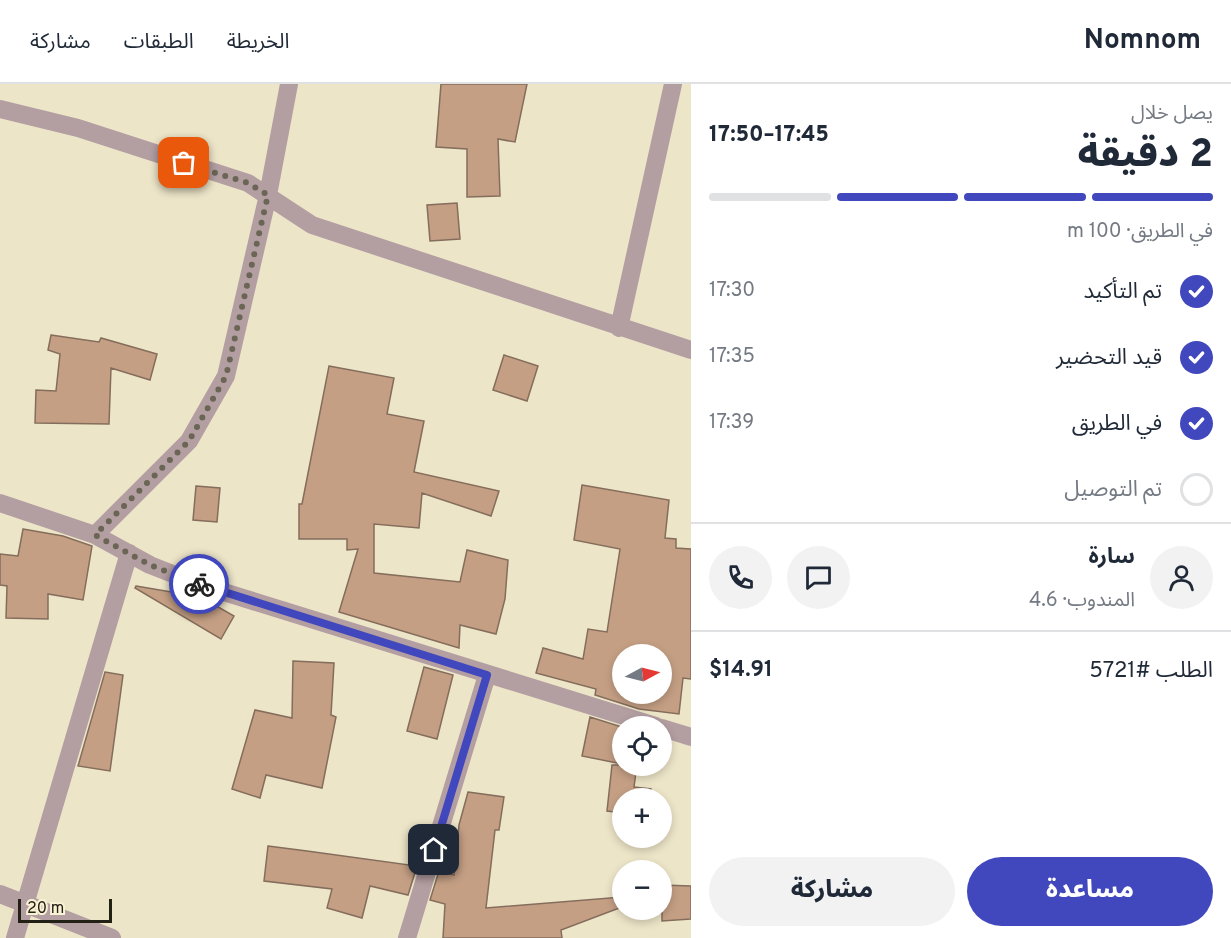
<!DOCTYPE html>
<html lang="ar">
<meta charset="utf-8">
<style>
body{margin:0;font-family:Overpass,"Noto Sans Arabic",sans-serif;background:#f2f2f3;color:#1f2937;direction:rtl;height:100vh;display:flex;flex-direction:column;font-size:22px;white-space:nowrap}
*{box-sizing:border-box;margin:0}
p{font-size:20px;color:#747a83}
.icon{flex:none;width:33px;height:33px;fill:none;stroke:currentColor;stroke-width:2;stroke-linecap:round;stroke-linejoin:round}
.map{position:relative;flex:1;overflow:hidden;direction:ltr}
.sheet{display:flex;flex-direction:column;background:#fff;width:540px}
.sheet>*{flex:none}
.needle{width:39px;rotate:83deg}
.controls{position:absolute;left:612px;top:560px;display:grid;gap:12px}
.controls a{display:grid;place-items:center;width:60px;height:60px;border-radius:50%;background:#fff;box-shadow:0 3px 9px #0003;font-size:30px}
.scale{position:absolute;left:18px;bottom:15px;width:94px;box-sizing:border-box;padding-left:6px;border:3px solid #232015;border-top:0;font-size:16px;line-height:21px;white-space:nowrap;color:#232015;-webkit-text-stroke:4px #faf2d5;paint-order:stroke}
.pin{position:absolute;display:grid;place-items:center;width:51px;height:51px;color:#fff;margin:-26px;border-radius:12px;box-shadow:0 3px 9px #0006}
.courier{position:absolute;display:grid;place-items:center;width:60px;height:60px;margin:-30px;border:4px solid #4147bc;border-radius:50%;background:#fff;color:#222;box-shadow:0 2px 8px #0007}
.summary em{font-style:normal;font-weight:800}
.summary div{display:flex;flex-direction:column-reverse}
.summary{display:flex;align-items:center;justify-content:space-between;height:102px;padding:0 18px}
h1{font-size:39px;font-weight:800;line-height:45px}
.bar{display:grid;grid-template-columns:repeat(4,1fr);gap:9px 6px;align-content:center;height:72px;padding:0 18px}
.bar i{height:8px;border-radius:4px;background:#e0e1e3}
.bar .active{background:#4147bc}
.bar p{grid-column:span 4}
.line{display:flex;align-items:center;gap:15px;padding:0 18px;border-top:2px solid #e0e1e3}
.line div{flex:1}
.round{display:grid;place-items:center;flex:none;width:63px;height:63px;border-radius:32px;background:#f2f2f3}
ol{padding:0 18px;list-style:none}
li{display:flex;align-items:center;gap:18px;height:66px}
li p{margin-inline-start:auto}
li .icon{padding:6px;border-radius:50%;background:#4147bc;color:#fff;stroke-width:4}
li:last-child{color:#747a83}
li i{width:33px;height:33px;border:3px solid #e0e1e3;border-radius:50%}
.action{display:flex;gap:12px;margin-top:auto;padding:12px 18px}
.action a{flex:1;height:69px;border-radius:36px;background:#4147bc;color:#fff;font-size:24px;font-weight:800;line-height:69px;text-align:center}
.action a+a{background:#f2f2f3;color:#1f2937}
header{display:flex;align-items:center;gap:36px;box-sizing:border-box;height:84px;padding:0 30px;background:#fff;border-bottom:2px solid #e0e1e3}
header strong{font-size:28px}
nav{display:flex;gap:33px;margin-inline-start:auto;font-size:21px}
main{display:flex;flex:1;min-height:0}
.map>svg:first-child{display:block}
</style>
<header>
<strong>Nomnom</strong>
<nav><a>الخريطة</a><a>الطبقات</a><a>مشاركة</a></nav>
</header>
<main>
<section class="sheet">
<div class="summary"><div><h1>2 دقيقة</h1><p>يصل خلال</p></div><em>17:45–17:50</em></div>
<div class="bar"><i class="active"></i><i class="active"></i><i class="active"></i><i></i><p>في الطريق · 100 m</p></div>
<ol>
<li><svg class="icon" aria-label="check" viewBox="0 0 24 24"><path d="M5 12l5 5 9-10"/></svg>تم التأكيد<p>17:30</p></li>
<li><svg class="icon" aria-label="check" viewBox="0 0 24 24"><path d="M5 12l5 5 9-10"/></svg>قيد التحضير<p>17:35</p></li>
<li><svg class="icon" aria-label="check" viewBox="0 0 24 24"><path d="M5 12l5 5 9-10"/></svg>في الطريق<p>17:39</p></li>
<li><i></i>تم التوصيل</li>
</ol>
<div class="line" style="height:108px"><a class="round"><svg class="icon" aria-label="person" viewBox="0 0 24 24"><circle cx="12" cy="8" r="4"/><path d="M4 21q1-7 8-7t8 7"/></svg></a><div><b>سارة</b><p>المندوب · 4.6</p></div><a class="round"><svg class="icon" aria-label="chat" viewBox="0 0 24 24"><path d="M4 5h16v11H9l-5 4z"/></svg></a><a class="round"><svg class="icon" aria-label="phone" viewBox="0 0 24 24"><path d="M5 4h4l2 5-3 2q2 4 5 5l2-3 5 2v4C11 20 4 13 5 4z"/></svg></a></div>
<div class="line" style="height:78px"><div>الطلب #5721</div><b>$14.91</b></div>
<div class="action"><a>مساعدة</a><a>مشاركة</a></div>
</section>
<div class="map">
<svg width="691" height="854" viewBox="0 0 691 854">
<rect width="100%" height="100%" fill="#ede5c8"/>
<path fill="#c49f84" stroke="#846d5c" stroke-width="1.5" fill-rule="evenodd" d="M 441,0 L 527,0 L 515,58 L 498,55 L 500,112 L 467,113 L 467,65 L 436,63 Z
M 457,119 L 460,155 L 430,157 L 427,121 Z
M 51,251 L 99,258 L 101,254 L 157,270 L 150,296 L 111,284 L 109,340 L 35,339 L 36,306 L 56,307 L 60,270 L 48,266 Z
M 504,271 L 538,282 L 527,317 L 493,306 Z
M 329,282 L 394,294 L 387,330 L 424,337 L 414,388 L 499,407 L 491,432 L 422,409 L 419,444 L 374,440 L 374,489 L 460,498 L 467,466 L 508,476 L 505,515 L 496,550 L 460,541 L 459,564 L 339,528 L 358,465 L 347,466 L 347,455 L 299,455 L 299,420 L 302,420 Z
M 582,401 L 669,416 L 665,454 L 676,455 L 676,464 L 691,465 L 691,595 L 683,594 L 679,630 L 639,625 L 595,611 L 596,605 L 536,589 L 543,564 L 583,575 L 588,545 L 607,548 L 620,465 L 574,456 ZM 622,570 L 662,570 L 662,609 L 622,609 Z
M 196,402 L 220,404 L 217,438 L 193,436 Z
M 23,445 L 63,452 L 92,462 L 83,516 L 48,510 L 48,535 L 6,534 L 7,502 L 0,501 L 0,470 L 18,472 Z
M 136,502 L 201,513 L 234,532 L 221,555 L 135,504 Z
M 293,577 L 334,579 L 331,631 L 336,633 L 322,704 L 266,691 L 260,714 L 232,705 L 255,626 L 292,634 Z
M 424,583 L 453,591 L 437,655 L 407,647 Z
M 105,588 L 123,591 L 110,687 L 78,682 Z
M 590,633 L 622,643 L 622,680 L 582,672 Z
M 612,681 L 637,681 L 634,703 L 651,705 L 650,714 L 622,714 L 622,729 L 607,727 Z
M 468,708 L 504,713 L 499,746 L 495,746 L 486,824 L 622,813 L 622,823 L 561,846 L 562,854 L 443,854 L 445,820 L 430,816 L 439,787 L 454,791 L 459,741 Z
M 268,762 L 307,767 L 417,782 L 408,811 L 370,802 L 362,834 L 327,824 L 332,805 L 264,797 Z
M 662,801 L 691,802 L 691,835 L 662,837 Z"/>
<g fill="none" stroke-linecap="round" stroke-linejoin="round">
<path stroke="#b39ea2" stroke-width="18" d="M 0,25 L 78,44 L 248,99 L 312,141 L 691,266
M 619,244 L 673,0
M 0,419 L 95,451 L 150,481 L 198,500 L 656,642
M 95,451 L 189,357 L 226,292 L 268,111 L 289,0
M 662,644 L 691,653
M 0,810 L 112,854
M 15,854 L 129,469
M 407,854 L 487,591"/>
</g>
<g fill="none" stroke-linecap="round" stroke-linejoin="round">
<path stroke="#6a6554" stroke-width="6" stroke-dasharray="0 10.8" d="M 184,79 L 248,99 L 268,111 L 226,292 L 189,357 L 95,451 L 150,481 L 199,500"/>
<path stroke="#4147bc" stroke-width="8" d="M 199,500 L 487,591 L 434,766"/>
</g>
</svg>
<div class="controls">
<a><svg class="needle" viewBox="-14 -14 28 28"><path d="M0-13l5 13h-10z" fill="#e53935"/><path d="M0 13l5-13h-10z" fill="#747a83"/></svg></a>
<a><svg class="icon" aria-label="locate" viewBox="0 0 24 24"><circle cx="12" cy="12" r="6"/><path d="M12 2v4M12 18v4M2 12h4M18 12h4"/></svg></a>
<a>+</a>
<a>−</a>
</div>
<div class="scale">20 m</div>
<div class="pin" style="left:184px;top:79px;background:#ea580c"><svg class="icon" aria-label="bag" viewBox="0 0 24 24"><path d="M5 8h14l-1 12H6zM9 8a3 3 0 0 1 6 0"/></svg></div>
<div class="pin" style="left:434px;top:766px;background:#1f2937"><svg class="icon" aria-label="home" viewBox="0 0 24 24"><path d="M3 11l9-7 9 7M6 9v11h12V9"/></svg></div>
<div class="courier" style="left:199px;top:500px"><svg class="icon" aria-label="bike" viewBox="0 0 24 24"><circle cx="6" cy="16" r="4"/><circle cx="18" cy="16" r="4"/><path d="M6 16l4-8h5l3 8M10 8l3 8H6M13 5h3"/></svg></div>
</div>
</main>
